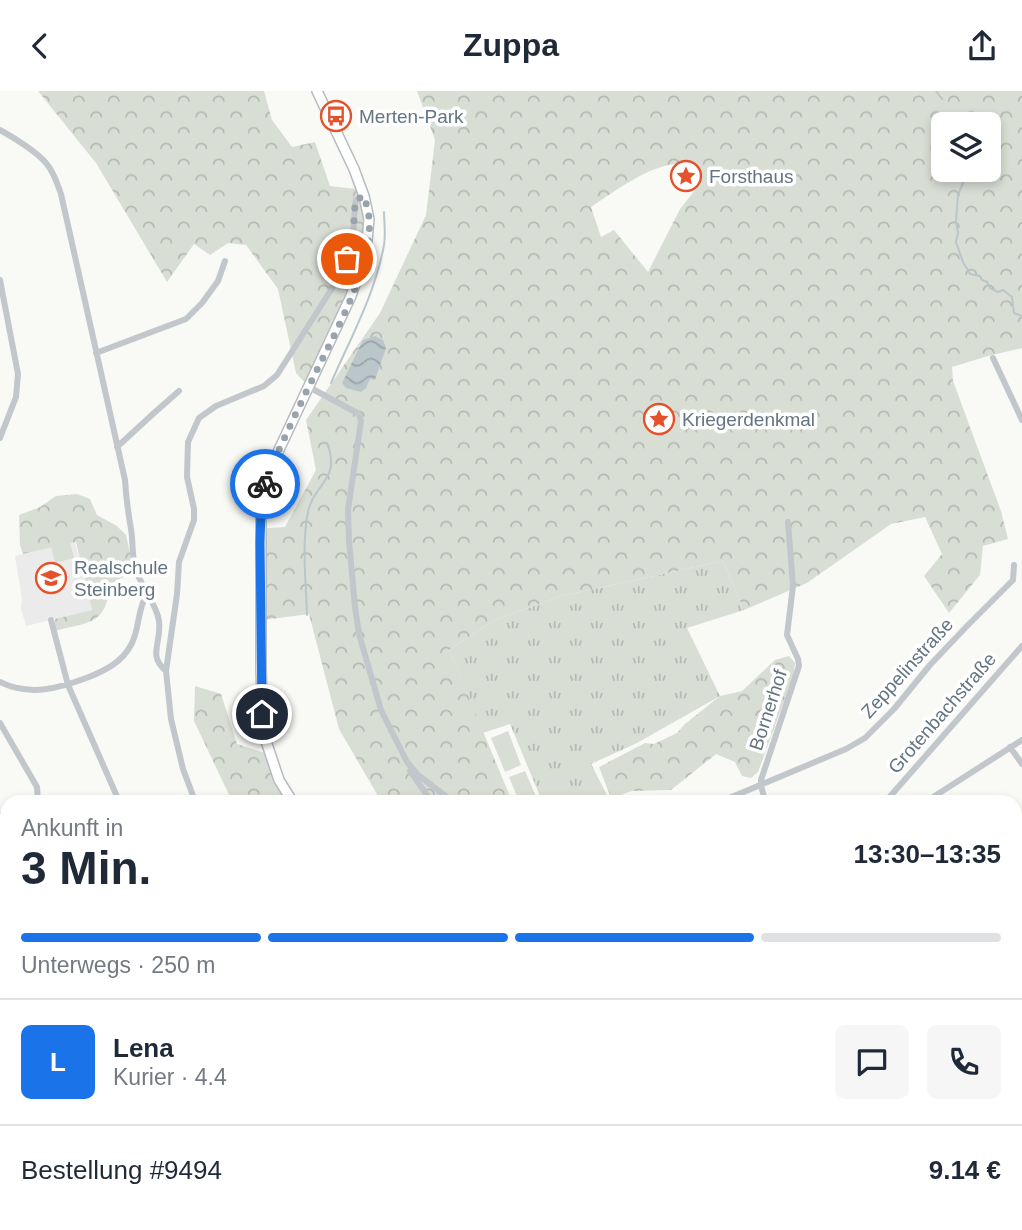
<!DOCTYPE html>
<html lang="de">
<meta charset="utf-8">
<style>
body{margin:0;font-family:Arial,sans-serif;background:#f6f6f7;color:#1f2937;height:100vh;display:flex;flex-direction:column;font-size:26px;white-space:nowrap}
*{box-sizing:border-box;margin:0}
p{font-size:23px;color:#747a83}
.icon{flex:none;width:38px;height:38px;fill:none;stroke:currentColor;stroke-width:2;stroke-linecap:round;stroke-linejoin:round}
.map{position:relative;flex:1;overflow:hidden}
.panel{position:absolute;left:0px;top:704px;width:1022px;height:436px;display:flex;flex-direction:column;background:#fff;border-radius:21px 21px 0 0;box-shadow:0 4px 10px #0003}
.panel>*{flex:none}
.fabs{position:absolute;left:931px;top:21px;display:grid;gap:14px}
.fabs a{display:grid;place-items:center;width:70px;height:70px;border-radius:10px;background:#fff;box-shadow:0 4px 10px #0003;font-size:35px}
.pin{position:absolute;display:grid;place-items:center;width:60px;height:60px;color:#fff;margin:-30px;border:4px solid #fff;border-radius:50%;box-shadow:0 2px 7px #0007}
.courier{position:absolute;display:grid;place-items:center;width:70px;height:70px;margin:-35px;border:5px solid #1a73e8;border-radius:50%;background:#fff;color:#222;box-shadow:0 2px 9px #0007}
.headline em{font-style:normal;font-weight:700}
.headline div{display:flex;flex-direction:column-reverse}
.headline{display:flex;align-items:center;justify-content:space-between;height:119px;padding:0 21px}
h1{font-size:46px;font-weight:700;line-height:52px}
.bar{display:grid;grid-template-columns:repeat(4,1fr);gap:10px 7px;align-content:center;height:84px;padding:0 21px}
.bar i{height:9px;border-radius:5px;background:#e0e1e3}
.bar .active{background:#1a73e8}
.bar p{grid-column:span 4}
.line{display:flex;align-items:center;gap:18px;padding:0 21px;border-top:2px solid #e0e1e3}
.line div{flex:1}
.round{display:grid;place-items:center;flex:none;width:74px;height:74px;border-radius:10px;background:#f6f6f7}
header{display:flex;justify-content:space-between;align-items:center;height:91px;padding:0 21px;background:#fff;font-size:32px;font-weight:700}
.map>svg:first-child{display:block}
</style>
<header><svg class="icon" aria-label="back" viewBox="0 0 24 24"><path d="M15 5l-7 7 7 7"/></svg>Zuppa<svg class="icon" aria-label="share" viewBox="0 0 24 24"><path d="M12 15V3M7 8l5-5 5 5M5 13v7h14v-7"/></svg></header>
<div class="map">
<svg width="1022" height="1139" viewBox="0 0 1022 1139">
<defs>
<pattern id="grass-tufts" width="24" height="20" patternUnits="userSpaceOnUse" patternTransform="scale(1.75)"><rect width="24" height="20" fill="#d9ded5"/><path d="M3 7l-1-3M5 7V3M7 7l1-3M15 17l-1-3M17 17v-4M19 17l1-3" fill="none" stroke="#b4b9b2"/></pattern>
<pattern id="forest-crowns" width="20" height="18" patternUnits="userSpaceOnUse" patternTransform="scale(1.75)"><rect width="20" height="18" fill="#d9ded5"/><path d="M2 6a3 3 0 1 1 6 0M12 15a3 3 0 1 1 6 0" fill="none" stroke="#b4b9b2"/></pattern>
<pattern id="park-dots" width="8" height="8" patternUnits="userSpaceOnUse" patternTransform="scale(1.75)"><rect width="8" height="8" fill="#d9ded5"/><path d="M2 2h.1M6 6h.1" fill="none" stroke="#b4b9b2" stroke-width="1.8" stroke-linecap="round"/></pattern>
<pattern id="water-waves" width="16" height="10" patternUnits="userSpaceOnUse" patternTransform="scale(1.75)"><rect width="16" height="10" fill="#bac6ca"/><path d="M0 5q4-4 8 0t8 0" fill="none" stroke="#9ba5a9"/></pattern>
</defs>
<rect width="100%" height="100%" fill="#f9f9f6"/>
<path fill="#eaebea" d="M 75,451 L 92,519 L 26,535 L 21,517 L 22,508 L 15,465 Z
M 1016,751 L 1022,756 L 1022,849 L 1015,848 Z
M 1015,996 L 1022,997 L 1022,1063 L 1017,1062 L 1018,1139 L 663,1139 L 662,1135 L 664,1132 L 1015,1132 Z"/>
<path fill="url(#grass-tufts)" d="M 723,470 L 744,519 L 687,537 L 720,605 L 637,652 L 591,673 L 610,710 L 542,710 L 510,633 L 483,642 L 449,559 L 495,529 L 561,505 Z"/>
<path fill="url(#forest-crowns)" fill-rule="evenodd" d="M 38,0 L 264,0 L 272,29 L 292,56 L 315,51 L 330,95 L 356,98 L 364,105 L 366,161 L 309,296 L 296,282 L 278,198 L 246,154 L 228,152 L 210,164 L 194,153 L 167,191 L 96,72 Z
M 417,0 L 1022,0 L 1022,257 L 988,265 L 952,276 L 953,290 L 1001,420 L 1008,448 L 983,455 L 980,484 L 949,522 L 924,485 L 942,463 L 925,426 L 891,433 L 807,492 L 744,519 L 723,470 L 561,505 L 495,529 L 449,559 L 512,710 L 381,710 L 339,638 L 309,523 L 256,530 L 256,438 L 285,436 L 316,379 L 306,329 L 380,222 L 426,124 L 435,49 ZM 943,33 L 989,33 L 989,79 L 943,79 ZM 675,73 L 697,81 L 700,93 L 680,118 L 648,181 L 614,139 L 601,146 L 591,116 C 615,100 647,76 675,73 Z
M 77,403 L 90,408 L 97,424 L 117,435 L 126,444 L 134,480 L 111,493 C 104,535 92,530 55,540 L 55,528 L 92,519 L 76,451 L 23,463 L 20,454 L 19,424 L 40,416 L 56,405 Z
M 789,565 L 795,572 L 794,583 L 758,681 L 751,687 L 742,685 L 735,671 L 716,663 L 671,699 L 632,700 L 611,707 L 599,676 L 645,652 L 654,653 L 677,642 L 685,633 L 720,605 L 742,600 L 775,569 Z
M 195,595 L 221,603 L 237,653 L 265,662 L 284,710 L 232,710 L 194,630 Z"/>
<path fill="url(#park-dots)" d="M 0,1011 L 7,1019 L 7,1090 L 0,1097 Z"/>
<path fill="#d9ded5" d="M 50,423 L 53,437 L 66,435 L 74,467 L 55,472 L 47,439 L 50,438 L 47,424 Z
M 508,640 L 521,674 L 505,681 L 491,647 Z
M 525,680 L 538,710 L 519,710 L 509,686 Z"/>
<path fill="url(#water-waves)" d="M 375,245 L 383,249 L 386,257 L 375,289 L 370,288 L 366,297 L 361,301 L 346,297 L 342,292 L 363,249 Z"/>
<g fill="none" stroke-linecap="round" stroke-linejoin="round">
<path stroke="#bac6ca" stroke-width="2" d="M 936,0 L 942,8
M 959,28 L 961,33
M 965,79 L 965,87 L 958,104 L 956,130 L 958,142 L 956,151 L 963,171 L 970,183 L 980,185 L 982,189 L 987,191 L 990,197 L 998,201 L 1003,199 L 1012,206 L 1014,222 L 1022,225
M 331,292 C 351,246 375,203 384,154 C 386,143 384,131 384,121
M 307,524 C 306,492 302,458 307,426 C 312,391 342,391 327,352"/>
<g stroke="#b5bbbf" stroke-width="12">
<path id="secondary" d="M 292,710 L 279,689 L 263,641 L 261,578 L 261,418 L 270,378 L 351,205 L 366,161 L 369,128 L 364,105 L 354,78 L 317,0
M 1015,986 L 1022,989
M 635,1139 L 640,1132
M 646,1139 L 653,1132"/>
</g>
<path stroke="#c2c7cb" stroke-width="6" d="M 0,39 C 13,46 37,61 46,72 C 54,81 57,92 61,103 L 125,389 C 126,406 128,421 131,438 C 133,450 132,464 135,476 C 140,495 156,511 159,530 C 162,552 147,564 166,580
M 0,189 L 18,283 L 16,306 L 0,347
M 96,262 L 186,228 L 202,212 L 218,190 L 225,170
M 993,267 L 1022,329
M 309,296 L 359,323 L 361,330 L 348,419 L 349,450 L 355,516 L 359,543 L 381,619 L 407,671 L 418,684 L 452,710
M 117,356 L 154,322 L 179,300
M 51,529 L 68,594 L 119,710
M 0,591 C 30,606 60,597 89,586 C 106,579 122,571 131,554 C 140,538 137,518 147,503
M 0,632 L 37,696 L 38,710
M 1010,656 L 1022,673
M 410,680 L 431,710
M 195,710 L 183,678 L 171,628 L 166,580 L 177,503 L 179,471 L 194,429 L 194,418 L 187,386 L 188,351 L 199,327 L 216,315 L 264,295 L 277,284 L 331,199 L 347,168 L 353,145 L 355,114 L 356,109 L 364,105
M 722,710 L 846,658 L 865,647 L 894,618 L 930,574 L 967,535 L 1013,489 L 1014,474
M 765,710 L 761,694 L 761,689 L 799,575 L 798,568 L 787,544 L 793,495 L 788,431
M 886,710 L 1022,555
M 927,710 L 1022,649
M 0,724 L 7,731
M 0,817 L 7,821
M 0,881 L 7,881
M 1015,921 L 1022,902
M 1015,932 L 1022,933
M 0,938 L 7,937
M 1015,1063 L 1022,1065
M 189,1132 L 197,1139
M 253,1132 L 256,1139
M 1015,1132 L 1015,1139
M 1,1139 L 0,1136 L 7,1128
M 337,1139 L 344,1132
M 503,1139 L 512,1132"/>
<use href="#secondary" stroke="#fff" stroke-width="9"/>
<path stroke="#a1a9af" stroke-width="2" stroke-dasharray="10 5" stroke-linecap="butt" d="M 0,1003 L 7,1011
M 114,1132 L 120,1139"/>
</g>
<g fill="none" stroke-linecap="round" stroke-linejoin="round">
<path stroke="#98a3ab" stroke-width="7" stroke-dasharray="0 12.6" d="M 265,393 L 270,378 C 285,346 300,313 316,281 C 336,240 374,172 369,126 C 368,119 366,112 364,105 L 356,109 L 355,114 L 353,145 L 347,168"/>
<path stroke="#1a73e8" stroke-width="9" d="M 262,623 L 260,452 L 261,418 L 265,393"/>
</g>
<defs>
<g id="bus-ring" transform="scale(1.575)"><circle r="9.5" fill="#fff" stroke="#e5512a" stroke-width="1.5"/><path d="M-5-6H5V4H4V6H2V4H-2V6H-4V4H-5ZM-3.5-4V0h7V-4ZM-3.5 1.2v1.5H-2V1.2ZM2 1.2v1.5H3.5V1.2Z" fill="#e5512a"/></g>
<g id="sight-ring" transform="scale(1.575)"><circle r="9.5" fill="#fff" stroke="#e5512a" stroke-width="1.5"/><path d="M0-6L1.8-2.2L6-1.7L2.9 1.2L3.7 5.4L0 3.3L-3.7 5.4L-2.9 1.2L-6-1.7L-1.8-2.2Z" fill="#e5512a"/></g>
<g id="school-ring" transform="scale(1.575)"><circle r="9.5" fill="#fff" stroke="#e5512a" stroke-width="1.5"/><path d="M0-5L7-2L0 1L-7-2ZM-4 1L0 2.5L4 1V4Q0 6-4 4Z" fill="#e5512a"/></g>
</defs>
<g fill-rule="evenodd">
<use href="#bus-ring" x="336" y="25"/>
<use href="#sight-ring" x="686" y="85"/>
<use href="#sight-ring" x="659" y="328"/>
<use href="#school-ring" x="51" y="487"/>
</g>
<g text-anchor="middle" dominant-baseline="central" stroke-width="7" stroke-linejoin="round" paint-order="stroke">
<g font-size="19" fill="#647582" stroke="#fff" text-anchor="start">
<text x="359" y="25">Merten-Park</text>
<text x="709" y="85">Forsthaus</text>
<text x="682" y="328">Kriegerdenkmal</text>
<text x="74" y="476">Realschule<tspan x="74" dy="22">Steinberg</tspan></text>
</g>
<g font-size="19" fill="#647582" stroke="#fff">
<text transform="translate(907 577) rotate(-48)">Zeppelinstraße</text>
<text transform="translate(768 619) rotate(-72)">Bornerhof</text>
<text transform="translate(942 622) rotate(-49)">Grotenbachstraße</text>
</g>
</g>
</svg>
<div class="fabs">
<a><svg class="icon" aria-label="layers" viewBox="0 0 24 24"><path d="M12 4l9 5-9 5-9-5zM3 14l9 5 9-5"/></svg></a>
</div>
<div class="pin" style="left:347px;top:168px;background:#ea580c"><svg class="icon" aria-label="bag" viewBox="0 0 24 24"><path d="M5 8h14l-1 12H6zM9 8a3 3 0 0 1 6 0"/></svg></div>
<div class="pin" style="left:262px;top:623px;background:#1f2937"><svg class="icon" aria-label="home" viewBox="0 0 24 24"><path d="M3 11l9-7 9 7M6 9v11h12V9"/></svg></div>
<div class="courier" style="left:265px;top:393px"><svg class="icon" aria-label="bike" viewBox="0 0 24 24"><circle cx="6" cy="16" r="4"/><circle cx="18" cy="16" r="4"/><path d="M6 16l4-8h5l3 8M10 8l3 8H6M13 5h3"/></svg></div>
<section class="panel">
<div class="headline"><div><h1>3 Min.</h1><p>Ankunft in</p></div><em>13:30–13:35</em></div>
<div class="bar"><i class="active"></i><i class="active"></i><i class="active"></i><i></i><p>Unterwegs · 250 m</p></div>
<div class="line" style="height:126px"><b class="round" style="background:#1a73e8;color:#fff">L</b><div><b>Lena</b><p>Kurier · 4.4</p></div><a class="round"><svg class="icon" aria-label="chat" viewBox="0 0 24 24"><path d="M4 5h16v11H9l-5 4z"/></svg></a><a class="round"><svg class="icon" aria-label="phone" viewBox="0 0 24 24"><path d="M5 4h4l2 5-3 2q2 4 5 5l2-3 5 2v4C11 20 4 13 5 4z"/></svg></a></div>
<div class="line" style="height:91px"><div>Bestellung #9494</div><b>9.14 €</b></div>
</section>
</div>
